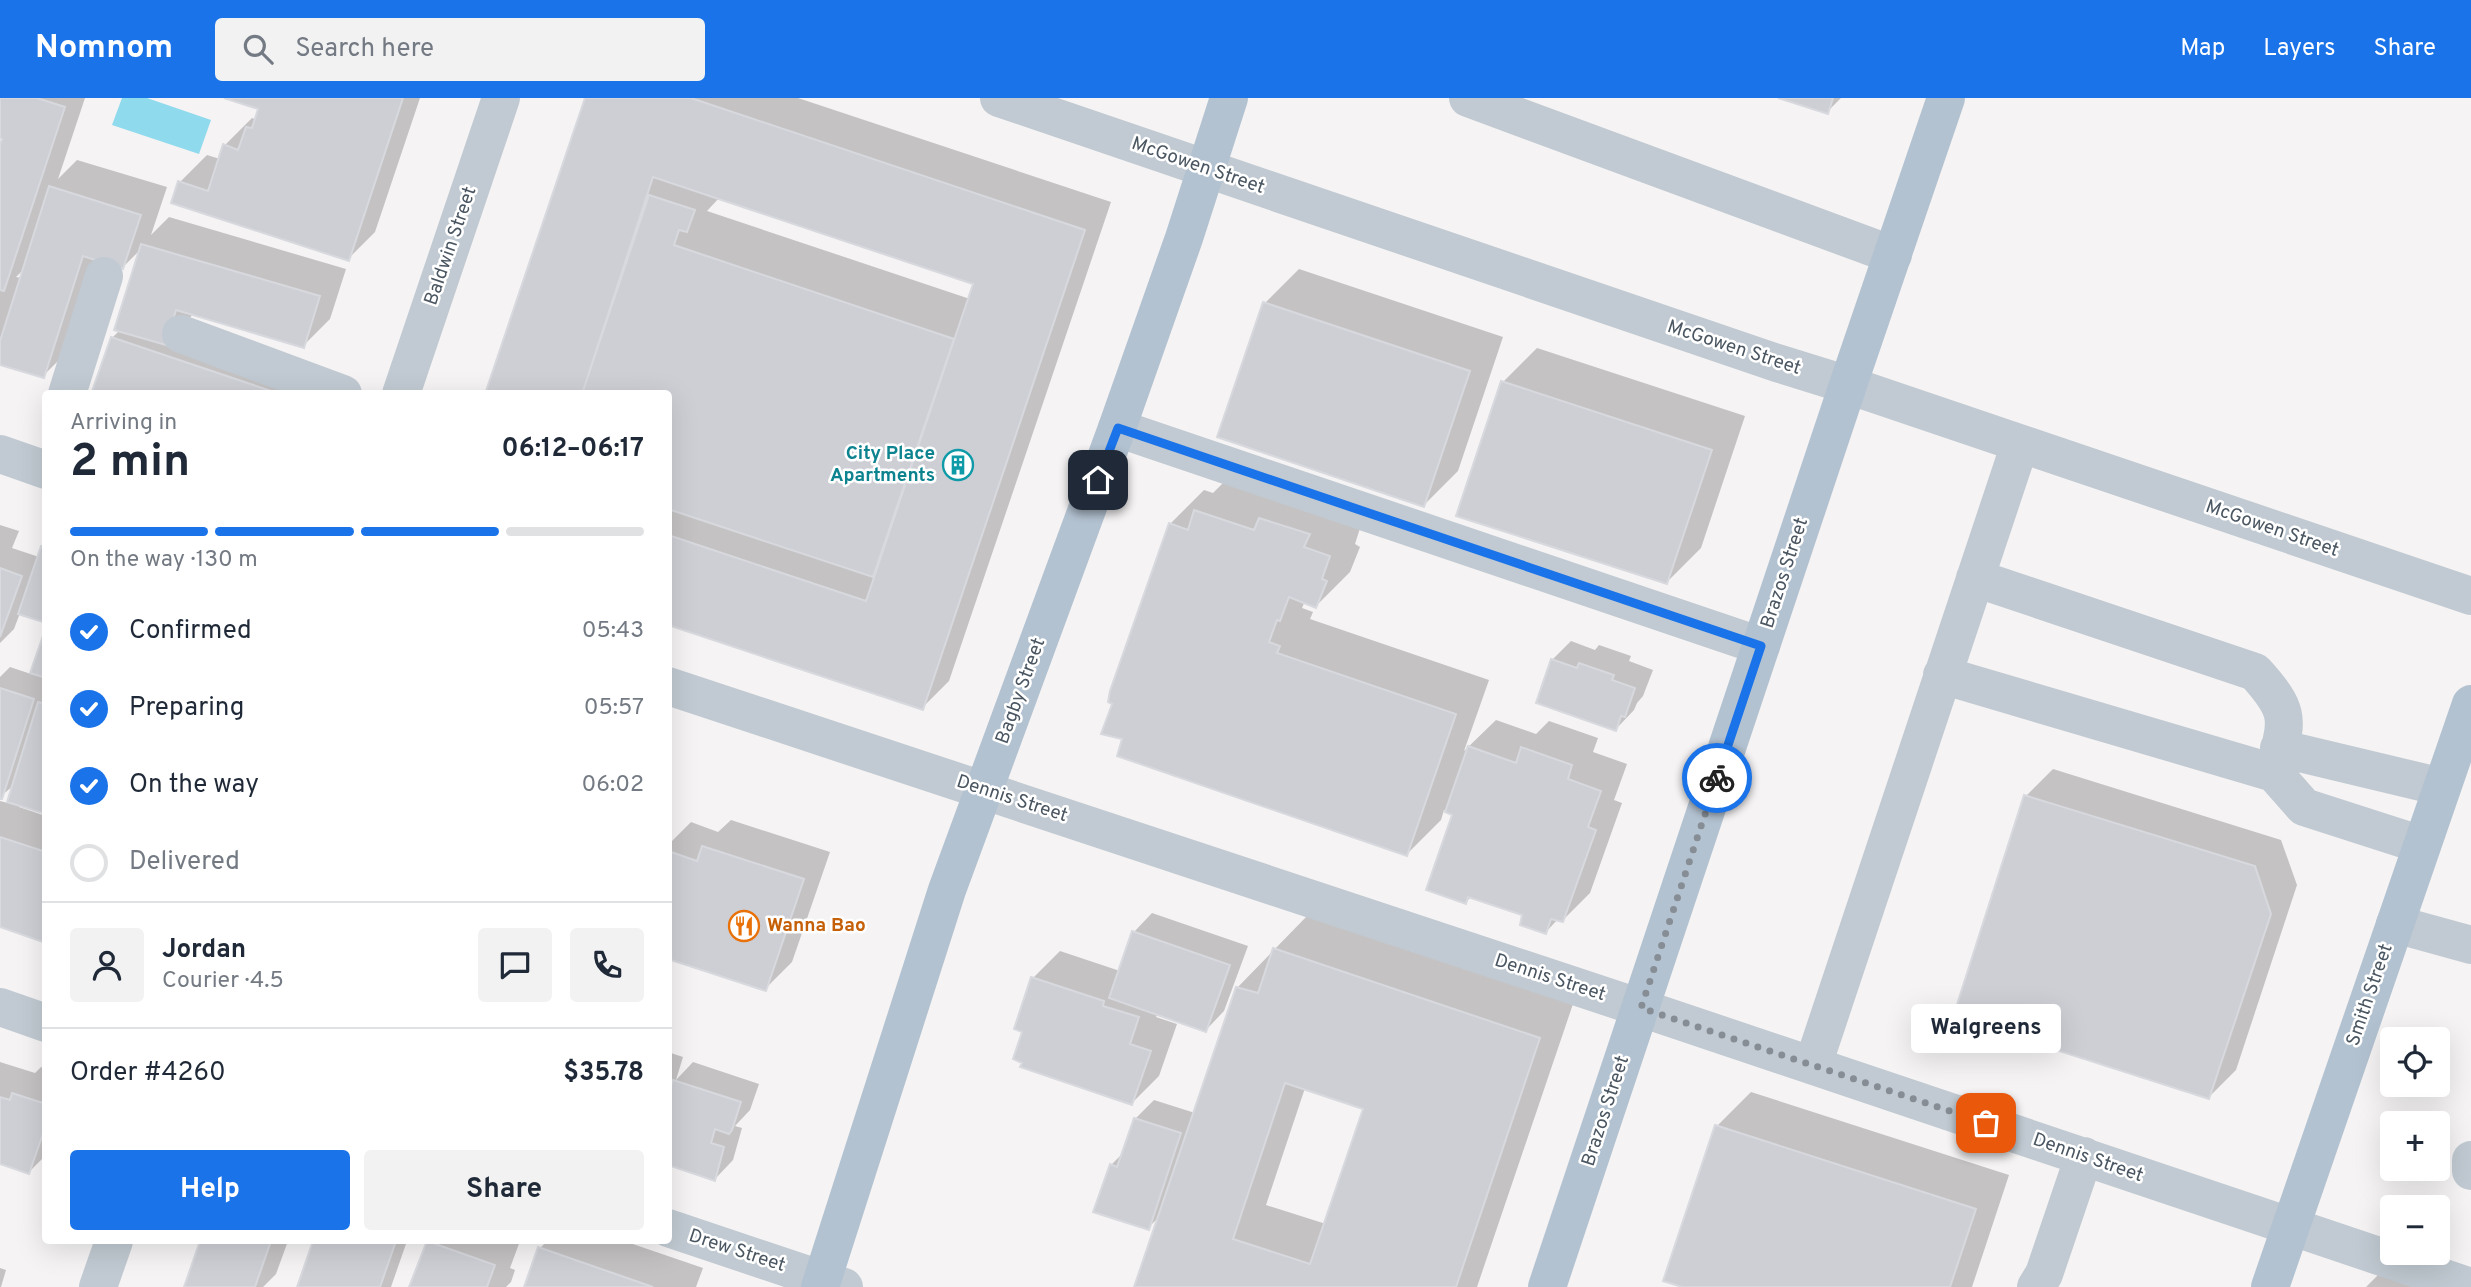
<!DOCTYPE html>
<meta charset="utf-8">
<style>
body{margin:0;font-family:Overpass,sans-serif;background:#f2f2f3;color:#1f2937;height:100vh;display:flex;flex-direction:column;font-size:26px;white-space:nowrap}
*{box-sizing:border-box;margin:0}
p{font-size:23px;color:#747a83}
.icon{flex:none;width:38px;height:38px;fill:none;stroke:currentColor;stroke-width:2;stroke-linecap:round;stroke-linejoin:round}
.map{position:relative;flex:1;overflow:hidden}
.sheet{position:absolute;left:42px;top:292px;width:630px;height:854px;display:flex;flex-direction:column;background:#fff;border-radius:7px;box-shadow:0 7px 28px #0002}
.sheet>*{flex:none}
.buttons{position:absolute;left:2380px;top:929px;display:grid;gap:14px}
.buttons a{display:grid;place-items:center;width:70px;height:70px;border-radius:7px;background:#fff;box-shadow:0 7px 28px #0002;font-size:35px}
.pin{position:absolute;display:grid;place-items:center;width:60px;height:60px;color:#fff;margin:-30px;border-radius:14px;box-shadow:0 4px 10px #0006}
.courier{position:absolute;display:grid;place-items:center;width:70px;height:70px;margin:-35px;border:5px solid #1a73e8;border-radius:50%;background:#fff;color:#222;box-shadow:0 2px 9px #0007}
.bubble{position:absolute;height:49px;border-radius:7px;background:#fff;box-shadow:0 7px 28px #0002;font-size:23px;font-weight:700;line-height:49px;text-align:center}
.overview em{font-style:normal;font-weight:700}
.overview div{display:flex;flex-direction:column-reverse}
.overview{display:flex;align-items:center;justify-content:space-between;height:119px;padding:0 28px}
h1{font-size:46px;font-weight:700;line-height:52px}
.bar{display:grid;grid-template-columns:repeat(4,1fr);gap:10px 7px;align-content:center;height:84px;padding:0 28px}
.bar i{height:9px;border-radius:5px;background:#e0e1e3}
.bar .selected{background:#1a73e8}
.bar p{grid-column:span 4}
.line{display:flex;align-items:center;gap:18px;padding:0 28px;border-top:2px solid #e0e1e3}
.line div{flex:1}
.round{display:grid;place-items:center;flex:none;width:74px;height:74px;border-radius:7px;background:#f2f2f3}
ol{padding:0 28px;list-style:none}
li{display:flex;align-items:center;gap:21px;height:77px}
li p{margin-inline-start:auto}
li .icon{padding:7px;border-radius:50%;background:#1a73e8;color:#fff;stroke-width:4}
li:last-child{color:#747a83}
li i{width:38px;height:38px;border:4px solid #e0e1e3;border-radius:50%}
.cta{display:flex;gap:14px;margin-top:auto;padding:14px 28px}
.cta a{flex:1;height:80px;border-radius:7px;background:#1a73e8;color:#fff;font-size:28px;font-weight:700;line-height:80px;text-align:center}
.cta a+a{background:#f2f2f3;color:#1f2937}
header{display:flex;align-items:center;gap:42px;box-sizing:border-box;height:98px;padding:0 35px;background:#1a73e8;color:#fff}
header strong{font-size:33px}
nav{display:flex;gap:38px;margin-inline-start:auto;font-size:24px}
.search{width:490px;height:63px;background:#f2f2f3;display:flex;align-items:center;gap:18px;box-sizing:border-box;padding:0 24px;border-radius:7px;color:#747a83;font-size:26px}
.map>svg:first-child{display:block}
</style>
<header>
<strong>Nomnom</strong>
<div class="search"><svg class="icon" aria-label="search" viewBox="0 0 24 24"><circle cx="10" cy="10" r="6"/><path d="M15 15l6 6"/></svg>Search here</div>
<nav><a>Map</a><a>Layers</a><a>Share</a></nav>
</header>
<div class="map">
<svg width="2471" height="1189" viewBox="0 0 2471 1189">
<rect width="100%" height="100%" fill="#f5f3f3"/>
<path fill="#90daee" d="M 122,0 L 147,0 L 211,22 L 199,56 L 112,27 Z"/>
<path fill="#0003" fill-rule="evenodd" d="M 0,0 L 85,0 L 58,81 L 77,62 L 167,89 L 151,137 L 169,119 L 346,171 L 330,221 L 303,248 L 193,216 L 183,228 L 305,296 L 93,296 L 112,240 L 120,232 L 141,151 L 123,169 L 99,161 L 70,251 L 43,278 L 0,265 L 0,47 L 5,40 L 0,38 ZM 25,170 L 22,180 L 16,179 Z
M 230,0 L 420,0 L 375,134 L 348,161 L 180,84 L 207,57 L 220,61 L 225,47 L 252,20 L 257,22 L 261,10 Z
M 587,0 L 798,0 L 1111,104 L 949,583 L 922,610 L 668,525 L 668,296 L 487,296 ZM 720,99 L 975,185 L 970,201 L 707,113 Z
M 1784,0 L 1841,0 L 1827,14 Z
M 1299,171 L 1503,239 L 1458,373 L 1424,407 L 1220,338 L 1265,205 Z
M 1537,250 L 1745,318 L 1701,450 L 1667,484 L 1503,284 Z
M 1229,379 L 1362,424 L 1355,446 L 1360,449 L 1350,474 L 1316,508 L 1305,503 L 1302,510 L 1313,514 L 1310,521 L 1489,582 L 1464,653 L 1496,622 L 1536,636 L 1549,623 L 1598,640 L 1593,654 L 1627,666 L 1614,702 L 1622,705 L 1590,795 L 1563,822 L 1558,821 L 1546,834 L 1524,816 L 1472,798 L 1466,804 L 1455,715 L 1444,712 L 1441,722 L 1407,756 L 1170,426 L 1204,392 L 1213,395 Z
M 0,427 L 19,433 L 12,450 L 39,459 L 46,446 L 46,523 L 20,515 L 14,531 L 0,545 Z
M 46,535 L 46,714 L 20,706 L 19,709 L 46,718 L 46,843 L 0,827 L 0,703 L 8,705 L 14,687 L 0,699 L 0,579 L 10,569 L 31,576 Z
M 1571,543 L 1595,552 L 1599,547 L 1631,558 L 1629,563 L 1653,572 L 1643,598 L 1637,605 L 1634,612 L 1616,631 L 1552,562 Z
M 2053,671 L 2281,742 L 2297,787 L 2236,972 L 2209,999 L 2026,698 Z
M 731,722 L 830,754 L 792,864 L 765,891 L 668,859 L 668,747 L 691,724 L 718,734 Z
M 1152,815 L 1248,848 L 1224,913 L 1206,932 L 1158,915 L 1156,919 L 1177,926 L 1159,978 L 1132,1005 L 1024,933 L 1033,880 L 1060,853 L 1120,873 L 1134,834 Z
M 1308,817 L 1573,906 L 1477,1189 L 1136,1189 L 1160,1118 L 1148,1130 L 1111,1067 L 1124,1054 L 1135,1021 L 1154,1002 L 1195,1015 L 1237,890 ZM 1305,990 L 1365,1010 L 1326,1126 L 1266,1107 Z
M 668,954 L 683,959 L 676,982 L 693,964 L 759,986 L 750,1012 L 735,1028 L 742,1030 L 733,1062 L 715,1081 L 668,1066 Z
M 0,964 L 35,975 L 41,969 L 46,971 L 46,1057 L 29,1074 L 0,1064 Z
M 1751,994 L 2009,1077 L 1972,1189 L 1688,1189 L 1717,1028 Z
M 202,1143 L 288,1143 L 276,1176 L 263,1189 L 186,1189 Z
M 315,1143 L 407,1143 L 391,1189 L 299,1189 Z
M 429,1143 L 520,1143 L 510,1170 L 515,1172 L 511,1184 L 506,1189 L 411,1189 Z
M 547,1143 L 624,1143 L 703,1170 L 696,1189 L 526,1189 L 540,1150 Z
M 0,1170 L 6,1172 L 1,1189 L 0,1189 Z
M 2379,1176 L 2417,1189 L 2366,1189 Z"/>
<path fill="#cdcfd5" stroke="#d7d9de" stroke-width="2" fill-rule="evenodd" d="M 0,0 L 37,0 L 65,9 L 4,193 L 0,192 L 0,46 L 2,41 L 0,40 Z
M 224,0 L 403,0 L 349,163 L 171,105 L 178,83 L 208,93 L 223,46 L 238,52 L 246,29 L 252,30 L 258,11 Z
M 585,0 L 691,0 L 1085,132 L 923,612 L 668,527 L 668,437 L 866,503 L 973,186 L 653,79 L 582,296 L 485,296 Z
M 1778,0 L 1833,0 L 1828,16 Z
M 49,88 L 141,117 L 123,171 L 83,158 L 44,280 L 0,267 L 0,243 Z
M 649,97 L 695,112 L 687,134 L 679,132 L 674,147 L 954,241 L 873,479 L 668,411 L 668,296 L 582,296 Z
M 141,146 L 320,198 L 304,250 L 176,212 L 166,247 L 114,232 Z
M 1263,204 L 1470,273 L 1424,409 L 1217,339 Z
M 111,239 L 280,296 L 91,296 Z
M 1501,283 L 1712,352 L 1667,486 L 1456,418 Z
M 1194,412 L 1254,432 L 1259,420 L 1310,436 L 1304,449 L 1330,458 L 1322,481 L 1327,483 L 1316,510 L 1289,499 L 1280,523 L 1277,522 L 1269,544 L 1280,548 L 1277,555 L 1456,616 L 1407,758 L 1117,658 L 1122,641 L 1101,636 L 1112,606 L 1108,604 L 1110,593 L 1169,425 L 1188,432 Z
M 41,448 L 46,450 L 46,525 L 18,516 Z
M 0,470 L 22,478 L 0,539 Z
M 44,535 L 46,535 L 46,580 L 30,575 Z
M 1551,561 L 1577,570 L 1579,565 L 1614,577 L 1612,582 L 1635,590 L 1625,619 L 1621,618 L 1616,633 L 1536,605 Z
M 0,590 L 34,601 L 2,701 L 0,701 Z
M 38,604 L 46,606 L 46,716 L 7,704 Z
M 1468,648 L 1516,665 L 1521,649 L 1572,667 L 1568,681 L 1601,693 L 1588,729 L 1596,732 L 1563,824 L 1551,821 L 1546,836 L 1520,827 L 1522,817 L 1468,799 L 1466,806 L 1426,792 L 1452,717 L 1445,714 Z
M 2024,697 L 2255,768 L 2271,816 L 2209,1001 L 1953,919 Z
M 0,739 L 46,754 L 46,845 L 0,829 Z
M 702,748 L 804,781 L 766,893 L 668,861 L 668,753 L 697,763 Z
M 1132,833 L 1230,867 L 1206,934 L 1109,900 Z
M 1273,850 L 1540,940 L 1456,1189 L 1134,1189 L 1236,889 L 1258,895 ZM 1285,985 L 1363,1011 L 1310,1166 L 1233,1141 Z
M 1031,879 L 1104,903 L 1103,908 L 1139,919 L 1130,946 L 1151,953 L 1132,1007 L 1020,969 L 1022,965 L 1013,961 L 1022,934 L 1014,931 Z
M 673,982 L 741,1004 L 732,1032 L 729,1036 L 715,1031 L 711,1045 L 724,1049 L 715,1083 L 668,1067 L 668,995 Z
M 12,995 L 46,1006 L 46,1027 L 29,1076 L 0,1066 L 0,999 L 10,1002 Z
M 1134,1020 L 1181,1035 L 1149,1132 L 1093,1114 L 1110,1066 L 1117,1069 Z
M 1715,1027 L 1976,1111 L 1950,1189 L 1682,1189 L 1663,1183 Z
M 200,1143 L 271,1143 L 255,1189 L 184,1189 Z
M 313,1143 L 396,1143 L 380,1189 L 297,1189 Z
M 427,1143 L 495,1167 L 487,1189 L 409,1189 Z
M 538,1149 L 653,1189 L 524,1189 Z"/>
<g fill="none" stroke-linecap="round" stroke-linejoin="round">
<path stroke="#c1cad2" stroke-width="38" d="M 999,0 L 1777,265 L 1848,287 L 2471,498
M 1468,0 L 1893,157
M 181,236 L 343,296
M 67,296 L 104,178
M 401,296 L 501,0
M 1117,330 L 1761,548
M 0,356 L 46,372
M 1975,480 L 2255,574 C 2294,617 2286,622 2274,675
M 1942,577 L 2274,675 L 2304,709 L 2422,747
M 668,588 L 1641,910 L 2471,1189
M 2279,650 L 2442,689
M 2395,826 L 2471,847
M 0,909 L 46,925
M 1813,967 L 2020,346
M 2471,1062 L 2471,1073
M 668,1130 L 844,1189
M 98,1189 L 114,1143
M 2036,1189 L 2044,1176 L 2084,1058"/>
<path stroke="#b3c2d1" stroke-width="38" d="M 820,1189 L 947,792 L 1117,330 L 1184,140 L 1229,0
M 1547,1189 L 1848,287 L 1946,0
M 2270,1189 L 2471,606"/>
</g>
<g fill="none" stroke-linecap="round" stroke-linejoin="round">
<path stroke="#868d94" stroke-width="7" stroke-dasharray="0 12.6" d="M 1717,680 L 1641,910 L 1986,1025"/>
<path stroke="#1a73e8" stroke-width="9" d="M 1098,382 L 1118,330 L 1761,548 L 1717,680"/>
</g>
<defs>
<g id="building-ring" transform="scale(1.575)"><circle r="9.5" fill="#fff" stroke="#0f9aa8" stroke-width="1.5"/><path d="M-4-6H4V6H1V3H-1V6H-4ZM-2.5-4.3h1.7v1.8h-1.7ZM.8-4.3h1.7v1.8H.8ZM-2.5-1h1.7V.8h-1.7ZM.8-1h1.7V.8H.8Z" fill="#0f9aa8"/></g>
<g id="restaurant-ring" transform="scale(1.575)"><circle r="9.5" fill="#fff" stroke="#e8710a" stroke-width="1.5"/><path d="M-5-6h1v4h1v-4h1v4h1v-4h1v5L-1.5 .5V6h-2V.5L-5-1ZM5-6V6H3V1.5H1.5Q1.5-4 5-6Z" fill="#e8710a"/></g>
</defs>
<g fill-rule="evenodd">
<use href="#building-ring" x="958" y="367"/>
<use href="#restaurant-ring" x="744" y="828"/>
</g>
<g text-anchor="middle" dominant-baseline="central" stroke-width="5" stroke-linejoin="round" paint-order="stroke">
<g font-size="19" fill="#4a5661" stroke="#fff">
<text transform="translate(1198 68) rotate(19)">McGowen Street</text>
<text transform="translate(451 148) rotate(-71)">Baldwin Street</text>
<text transform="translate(1734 250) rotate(18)">McGowen Street</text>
<text transform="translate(2272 431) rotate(19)">McGowen Street</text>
<text transform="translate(1785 475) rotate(-72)">Brazos Street</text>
<text transform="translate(1021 593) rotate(-70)">Bagby Street</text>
<text transform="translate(1012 701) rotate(18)">Dennis Street</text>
<text transform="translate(1550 880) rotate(18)">Dennis Street</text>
<text transform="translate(2370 897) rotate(-71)">Smith Street</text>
<text transform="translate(1606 1013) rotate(-72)">Brazos Street</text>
<text transform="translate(2088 1060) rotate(19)">Dennis Street</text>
<text transform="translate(737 1153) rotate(18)">Drew Street</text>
</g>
<g font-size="19" font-weight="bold" fill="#0d838f" stroke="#fff" text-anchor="end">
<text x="935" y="356">City Place<tspan x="935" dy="22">Apartments</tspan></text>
</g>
<g font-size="19" font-weight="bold" fill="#c56008" stroke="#fff" text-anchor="start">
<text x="767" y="828">Wanna Bao</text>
</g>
</g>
</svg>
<div class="buttons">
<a><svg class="icon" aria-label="locate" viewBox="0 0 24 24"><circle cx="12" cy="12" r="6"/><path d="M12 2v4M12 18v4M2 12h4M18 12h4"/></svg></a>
<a>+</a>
<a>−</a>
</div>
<div class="pin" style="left:1986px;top:1025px;background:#ea580c"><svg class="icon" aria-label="bag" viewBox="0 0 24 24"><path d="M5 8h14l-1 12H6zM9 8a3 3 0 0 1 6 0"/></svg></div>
<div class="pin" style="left:1098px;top:382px;background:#1f2937"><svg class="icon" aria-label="home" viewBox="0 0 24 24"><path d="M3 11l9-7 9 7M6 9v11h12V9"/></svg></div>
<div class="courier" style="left:1717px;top:680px"><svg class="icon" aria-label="bike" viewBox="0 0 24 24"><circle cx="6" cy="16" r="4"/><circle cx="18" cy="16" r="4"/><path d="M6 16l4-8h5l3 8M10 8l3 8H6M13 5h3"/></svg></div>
<div class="bubble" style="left:1911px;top:906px;width:150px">Walgreens</div>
<section class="sheet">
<div class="overview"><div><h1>2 min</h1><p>Arriving in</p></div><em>06:12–06:17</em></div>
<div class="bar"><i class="selected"></i><i class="selected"></i><i class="selected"></i><i></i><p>On the way · 130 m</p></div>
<ol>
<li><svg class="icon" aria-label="check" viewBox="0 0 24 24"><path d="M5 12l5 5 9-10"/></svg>Confirmed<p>05:43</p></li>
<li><svg class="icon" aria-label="check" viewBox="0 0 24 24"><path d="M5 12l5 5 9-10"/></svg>Preparing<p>05:57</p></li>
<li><svg class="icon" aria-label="check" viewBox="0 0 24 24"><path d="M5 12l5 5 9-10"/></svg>On the way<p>06:02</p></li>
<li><i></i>Delivered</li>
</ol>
<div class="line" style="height:126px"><a class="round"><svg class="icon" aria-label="person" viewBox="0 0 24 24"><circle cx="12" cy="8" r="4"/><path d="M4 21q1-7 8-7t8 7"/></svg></a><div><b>Jordan</b><p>Courier · 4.5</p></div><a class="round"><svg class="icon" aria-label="chat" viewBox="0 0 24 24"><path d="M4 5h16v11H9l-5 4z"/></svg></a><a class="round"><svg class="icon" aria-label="phone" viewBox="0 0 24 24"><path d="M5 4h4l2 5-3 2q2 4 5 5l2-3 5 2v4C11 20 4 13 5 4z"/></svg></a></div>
<div class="line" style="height:91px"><div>Order #4260</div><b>$35.78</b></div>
<div class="cta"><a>Help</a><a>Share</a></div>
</section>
</div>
